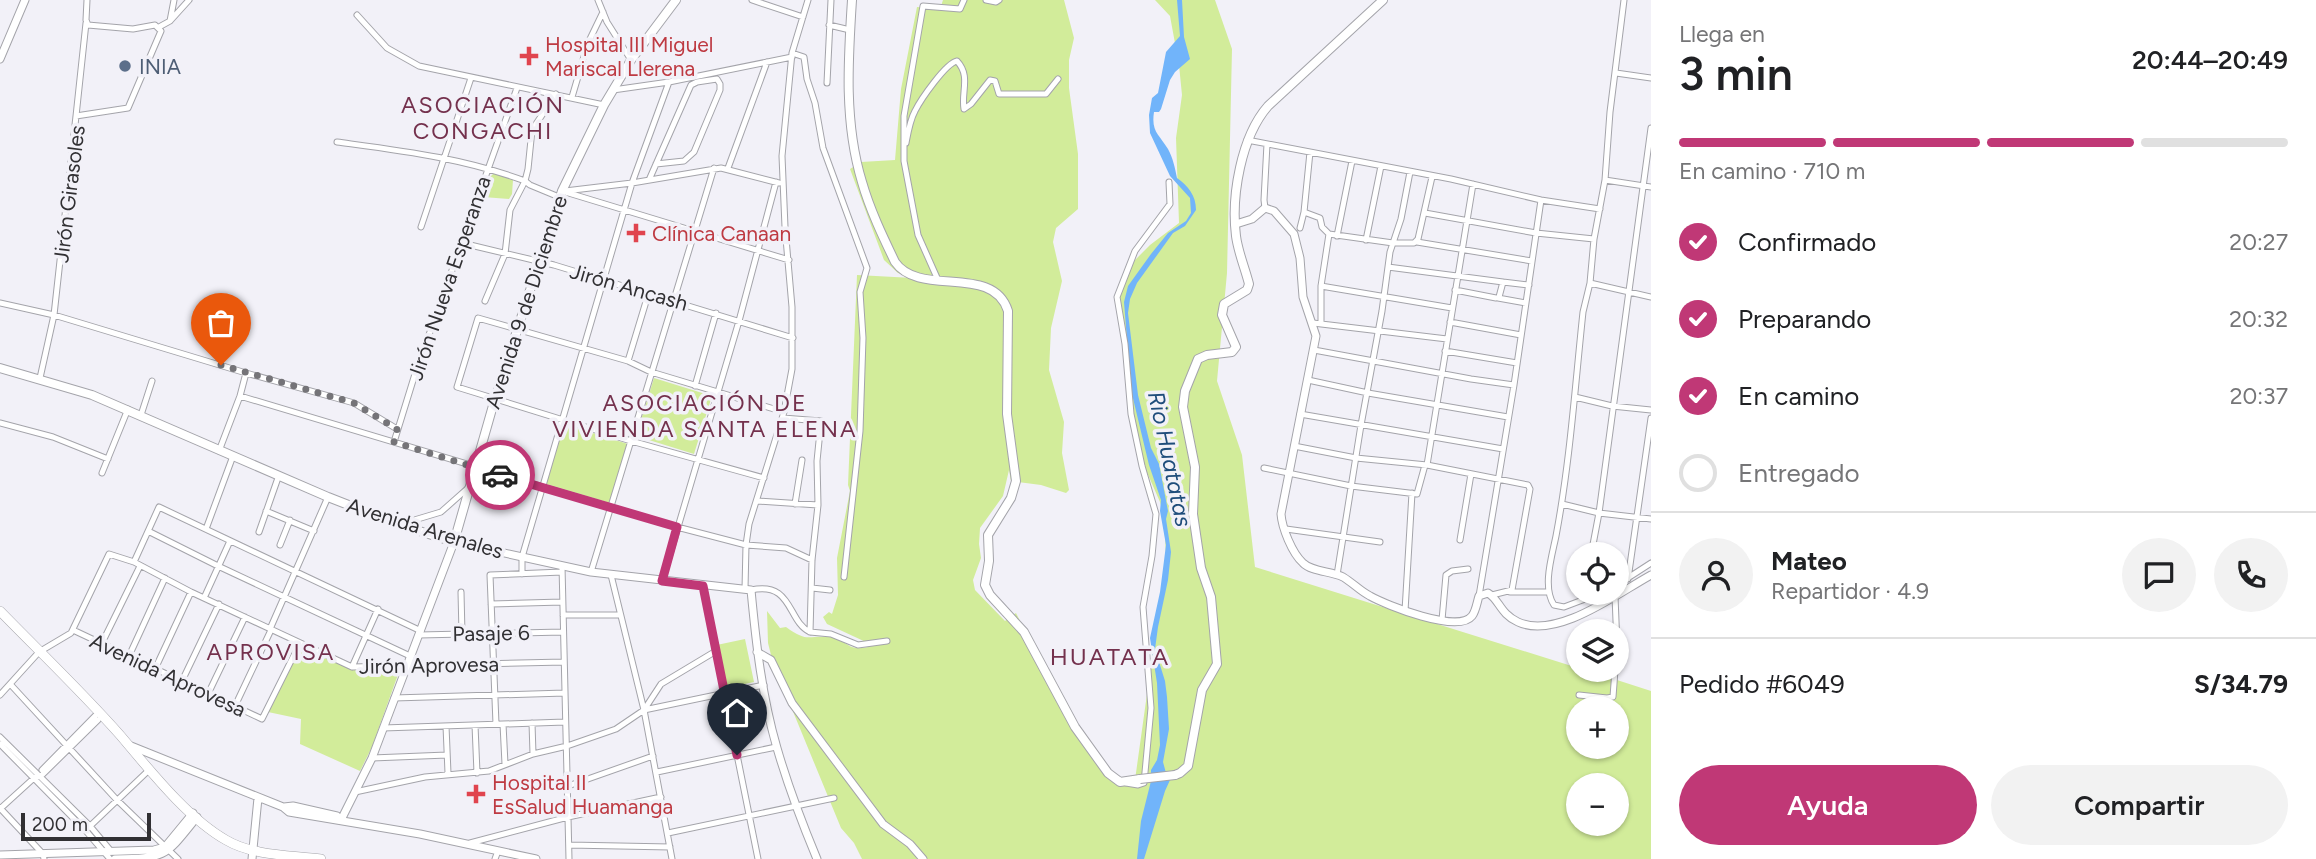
<!DOCTYPE html>
<html lang="es">
<meta charset="utf-8">
<style>
body{margin:0;font-family:Figtree,sans-serif;background:#f2f2f2;color:#202124;height:100vh;display:flex;flex-direction:column;font-size:26px;white-space:nowrap}
*{box-sizing:border-box;margin:0}
p{font-size:23px;color:#757577}
.icon{flex:none;width:38px;height:38px;fill:none;stroke:currentColor;stroke-width:2;stroke-linecap:round;stroke-linejoin:round}
.map{position:relative;flex:1;overflow:hidden}
.drawer{display:flex;flex-direction:column;background:#fff;width:665px}
.drawer>*{flex:none}
.tools{position:absolute;left:1566px;top:542px;display:grid;gap:14px}
.tools a{display:grid;place-items:center;width:63px;height:63px;border-radius:50%;background:#fff;box-shadow:0 2px 5px #0004;font-size:35px}
.scale{position:absolute;left:21px;bottom:18px;width:130px;box-sizing:border-box;padding-left:7px;border:4px solid #313033;border-top:0;font-size:19px;line-height:24px;white-space:nowrap;color:#313033;-webkit-text-stroke:5px #f2f1f8;paint-order:stroke}
.pin{position:absolute;display:grid;place-items:center;width:60px;height:60px;color:#fff;margin:-72px -30px;border-radius:50% 50% 50% 0;rotate:-45deg;box-shadow:0 0 7px #0007}
.pin .icon{rotate:45deg}
.courier{position:absolute;display:grid;place-items:center;width:70px;height:70px;margin:-35px;border:5px solid #c03876;border-radius:50%;background:#fff;color:#222;box-shadow:0 2px 9px #0007}
.headline em{font-style:normal;font-weight:600}
.headline div{display:flex;flex-direction:column-reverse}
.headline{display:flex;align-items:center;justify-content:space-between;height:119px;padding:0 28px}
h1{font-size:46px;font-weight:600;line-height:52px}
.bar{display:grid;grid-template-columns:repeat(4,1fr);gap:10px 7px;align-content:center;height:84px;padding:0 28px}
.bar i{height:9px;border-radius:5px;background:#e0e0e0}
.bar .current{background:#c03876}
.bar p{grid-column:span 4}
.line{display:flex;align-items:center;gap:18px;padding:0 28px;border-top:2px solid #e0e0e0}
.line div{flex:1}
.round{display:grid;place-items:center;flex:none;width:74px;height:74px;border-radius:37px;background:#f2f2f2}
ol{padding:0 28px;list-style:none}
li{display:flex;align-items:center;gap:21px;height:77px}
li p{margin-inline-start:auto}
li .icon{padding:7px;border-radius:50%;background:#c03876;color:#fff;stroke-width:4}
li:last-child{color:#757577}
li i{width:38px;height:38px;border:4px solid #e0e0e0;border-radius:50%}
.cta{display:flex;gap:14px;margin-top:auto;padding:14px 28px}
.cta a{flex:1;height:80px;border-radius:42px;background:#c03876;color:#fff;font-size:28px;font-weight:600;line-height:80px;text-align:center}
.cta a+a{background:#f2f2f2;color:#202124}
main{display:flex;flex:1;min-height:0}
.map>svg:first-child{display:block}
</style>
<main>
<div class="map">
<svg width="1651" height="859" viewBox="0 0 1651 859">
<rect width="100%" height="100%" fill="#f2f1f8"/>
<path fill="#d2ec9a" fill-rule="evenodd" d="M 943,0 L 1064,0 L 1074,38 L 1069,60 L 1069,88 L 1078,154 L 1078,209 L 1056,228 L 1053,242 L 1062,281 L 1051,328 L 1049,370 L 1064,422 L 1062,453 L 1069,490 L 1066,493 L 1041,485 L 1011,481 L 1009,470 L 1003,496 L 980,528 L 979,544 L 981,558 L 973,580 L 975,590 L 1005,621 L 1016,613 L 1066,711 L 1117,779 L 1135,780 L 1166,558 L 1164,518 L 1160,502 L 1142,461 L 1134,432 L 1118,301 L 1132,263 L 1150,245 L 1179,223 L 1176,138 L 1182,95 L 1179,65 L 1170,16 L 1155,0 L 1215,0 L 1232,49 L 1227,273 L 1217,381 L 1242,455 L 1255,567 L 1578,668 L 1578,670 L 1586,670 L 1651,691 L 1651,859 L 862,859 L 854,843 L 841,828 L 773,663 L 768,643 L 767,611 L 780,628 L 786,627 C 808,643 807,635 830,637 C 848,639 846,652 868,647 L 868,643 L 827,624 L 823,617 L 829,612 L 832,614 L 838,595 L 837,558 L 850,491 L 848,485 L 857,275 L 913,278 L 898,273 L 884,260 L 850,169 L 861,162 L 895,160 L 901,89 L 917,7 L 940,9 ZM 1578,709 L 1617,709 L 1617,747 L 1578,747 ZM 1578,786 L 1617,786 L 1617,824 L 1578,824 Z
M 494,173 L 513,180 L 512,194 L 509,199 L 483,197 L 487,180 Z
M 654,378 L 712,396 L 694,454 L 636,436 Z
M 564,424 L 628,444 L 610,503 L 546,484 Z
M 745,639 L 754,682 L 721,689 L 712,646 Z
M 308,649 L 351,669 L 400,669 L 372,747 L 360,771 L 300,744 L 301,719 L 268,712 L 296,653 Z"/>
<path fill="#71b4fa" d="M 1177,0 L 1182,0 L 1184,37 L 1190,59 L 1175,72 L 1170,80 L 1161,109 L 1159,112 L 1154,112 C 1151,132 1159,134 1168,149 C 1173,158 1175,168 1177,178 C 1188,186 1196,195 1196,210 L 1185,226 L 1173,233 L 1137,283 L 1130,299 L 1128,313 L 1138,395 L 1151,448 L 1159,464 L 1168,511 L 1166,519 L 1171,552 L 1168,580 L 1158,627 L 1155,649 L 1165,681 L 1167,697 L 1169,729 L 1163,762 L 1166,773 L 1170,774 L 1170,780 L 1165,791 L 1144,859 L 1137,859 L 1141,821 L 1151,781 L 1151,770 L 1157,760 L 1160,745 L 1157,683 L 1150,638 L 1160,592 L 1166,545 L 1160,511 L 1161,500 L 1149,465 L 1131,390 L 1124,302 L 1128,286 L 1151,254 L 1168,233 L 1186,221 L 1191,213 L 1190,198 L 1170,176 L 1150,133 L 1149,115 L 1152,98 L 1158,93 L 1166,52 L 1180,36 Z"/>
<g fill="none" stroke-linecap="round" stroke-linejoin="round">
<g stroke="#a4a4aa" stroke-width="7">
<path id="street" d="M 598,0 L 607,22 L 631,60
M 752,0 L 803,17
M 986,0 L 996,2 L 999,0
M 357,15 L 387,48 L 419,66 L 604,105
M 170,21 L 189,0
M 829,25 L 850,30
M 159,27 L 170,21 L 174,0
M 792,53 L 804,57 L 807,79 L 815,103 L 823,148 L 867,268 L 860,292 L 863,338 L 860,431 L 844,577
M 1616,73 L 1651,78
M 827,83 L 831,0
M 613,90 L 669,82 L 792,57
M 572,97 L 588,43 L 603,12
M 76,116 L 86,23
M 1247,140 L 1451,179 L 1541,200 L 1600,209
M 337,142 C 403,151 463,158 525,181 L 530,185 L 559,197
M 906,143 C 908,132 910,120 915,111 C 921,99 946,63 957,61 C 971,76 961,92 964,109 L 971,104 L 990,80 L 995,81 L 999,94 L 1046,94 L 1058,79
M 728,168 L 767,62
M 649,180 L 691,85 L 697,82 L 717,79 L 720,84 L 720,90 L 694,152 L 684,161 L 656,164
M 1605,180 L 1651,187
M 562,191 L 789,260
M 565,191 L 632,183 L 721,168 L 779,183
M 1265,208 L 1264,200 L 1267,144
M 1304,212 L 1310,152
M 1425,213 L 1536,233 L 1594,239
M 421,227 L 471,78
M 1300,228 L 1304,212 L 1320,218 L 1322,227 L 1329,234 L 1393,243 L 1414,243 L 1418,239 L 1432,177
M 1337,236 L 1352,161
M 1366,240 L 1381,166
M 1417,242 L 1532,261
M 462,243 L 554,265 L 793,338
M 1388,267 L 1503,282 L 1499,297 L 1496,298 L 1455,290
M 938,280 L 918,235 L 904,161 L 904,116 L 923,6 L 960,9 L 964,0
M 1503,282 L 1529,285
M 1590,283 L 1651,297
M 1321,286 L 1452,308
M 1498,298 L 1526,303
M 485,301 L 505,254 L 510,210 L 525,181 L 528,169 L 532,130 L 556,94
M 0,303 L 54,315 L 246,373 L 354,403 L 397,429
M 1450,322 L 1521,335
M 1313,323 L 1447,339
M 1321,323 L 1321,286 L 1329,234
M 1314,350 L 1471,379 L 1514,385
M 1445,351 L 1517,363
M 628,361 L 648,295
M 40,378 L 54,315 L 76,116 L 128,108 L 161,31 L 155,25 L 133,29 L 88,25 L 86,20 L 87,0
M 1308,380 L 1368,393 L 1508,417
M 695,386 L 716,313
M 240,396 L 677,527 L 746,545 L 786,548 L 812,560
M 1575,397 L 1612,406 L 1651,410
M 1300,414 L 1503,449
M 141,415 L 152,381
M 783,418 L 821,421 L 817,461 L 818,505
M 0,423 L 53,437 L 108,459
M 394,442 L 415,374 L 517,88
M 1294,446 L 1356,458 L 1427,465 L 1528,485 L 1530,489 L 1512,590 L 1492,595
M 219,451 L 240,396 L 246,373
M 1427,465 L 1473,184
M 1264,468 L 1351,486 L 1417,494 L 1425,465
M 102,473 L 128,409
M 764,478 L 631,441 L 457,387 L 478,318 L 628,361 L 651,372 L 784,412
M 758,501 L 818,505 L 812,560 L 810,632
M 795,504 L 802,460
M 1562,504 L 1599,513 L 1651,519
M 266,511 L 314,531
M 401,524 L 441,512 L 468,488
M 206,529 L 233,456
M 1286,529 L 1380,542
M 148,531 L 218,566 L 410,656
M 259,532 L 279,475
M 1460,540 L 1471,474
M 280,545 L 290,520
M 1591,555 L 1599,513 L 1651,128
M 134,562 L 159,507 L 421,631
M 562,566 L 569,859
M 591,572 L 714,168
M 522,574 L 522,557 L 632,183 L 669,82
M 611,575 L 644,710 L 672,859
M 1337,575 L 1361,425 L 1382,311 L 1390,252 L 1401,219 L 1410,172
M 1628,579 L 1651,418
M 662,581 L 739,321 L 776,182
M 1617,585 L 1651,563
M 703,586 L 758,859
M 812,588 L 830,590
M 745,589 L 746,545 L 749,524 L 784,412 L 792,369 L 792,307 L 785,227 L 782,156 L 792,53 L 808,0
M 751,590 C 793,581 787,621 810,632
M 461,592 L 462,634
M 1510,592 L 1549,592
M 1601,593 L 1564,607 L 1554,605 C 1542,587 1552,556 1556,536 C 1570,462 1575,387 1583,312 L 1590,283 L 1594,239 L 1605,180 L 1610,112 L 1624,0
M 1479,596 L 1514,385 L 1541,200
M 1615,596 L 1617,646
M 204,598 L 230,541
M 491,604 L 562,602
M 1405,611 L 1412,493
M 563,615 L 619,615
M 1442,620 L 1446,575 L 1452,571 L 1468,569
M 270,629 L 328,497
M 73,630 L 262,719 L 300,643
M 810,632 L 831,634 L 858,645 L 887,641
M 419,635 L 563,632
M 102,643 L 140,566
M 129,656 L 165,578
M 352,667 L 378,609
M 155,669 L 191,592
M 182,681 L 219,604
M 11,685 L 117,800 L 178,859
M 208,694 L 245,617
M 0,695 L 39,652 L 71,633 L 109,554 L 134,562 L 191,592 L 352,667 L 564,662
M 1579,695 L 1607,698 L 1613,697 L 1615,670
M 394,698 L 565,693
M 235,706 L 271,630
M 644,710 L 661,684 L 716,651
M 532,723 L 533,754
M 496,724 L 490,575 L 562,572
M 503,724 L 505,764
M 475,725 L 477,773
M 446,726 L 448,773
M 383,728 L 565,722
M 0,737 L 90,826 L 111,851
M 0,744 L 86,831 L 110,859
M 372,758 L 447,755
M 42,770 L 95,716
M 657,772 L 776,747
M 1126,783 L 1138,785 L 1144,783 L 1151,708 L 1143,607 L 1152,556 L 1156,514 L 1142,466 L 1131,414 L 1125,344 L 1117,297 L 1135,251 L 1170,204 L 1169,182
M 568,786 L 653,756
M 355,792 L 425,777 L 489,771 L 533,754 L 567,746 L 616,729 L 644,710 L 764,685
M 0,808 L 43,854 L 44,859
M 0,809 L 34,778 L 42,775 L 98,720
M 88,828 L 149,770
M 668,833 L 834,798
M 470,843 L 568,817 L 661,797
M 569,845 L 670,847
M 495,859 L 498,851"/>
</g>
<g stroke="#a4a4aa" stroke-width="9">
<path id="secondary" d="M 0,59 L 25,0
M 1236,224 L 1252,219 L 1265,208 L 1274,211 L 1294,234 L 1300,258 L 1303,297 L 1316,336 L 1281,514 C 1282,528 1292,553 1303,563 C 1312,572 1331,571 1343,577 C 1353,583 1360,591 1370,596 C 1386,605 1458,634 1472,616 C 1476,611 1477,602 1479,596 L 1488,593 C 1499,599 1500,614 1518,622 C 1557,640 1618,593 1651,575
M 757,652 L 771,660 L 792,703 L 883,824 L 910,844 L 923,859
M 131,746 L 283,807 L 289,812 L 420,834 L 536,859
M 284,807 L 293,806 L 337,816 L 340,819
M 341,820 L 372,758 L 454,542 L 591,572 L 751,590 C 756,643 762,697 777,748 C 788,786 802,823 817,859
M 0,855 L 154,850 L 165,847 L 193,813
M 115,859 C 167,858 165,857 197,817
M 252,859 L 258,798"/>
</g>
<g stroke="#a4a4aa" stroke-width="10">
<path id="primary" d="M 852,0 C 848,61 844,123 862,182 C 870,210 883,237 895,262 C 920,298 993,263 1008,311 L 1007,414 L 1016,481 L 1011,498 L 988,535 L 989,561 L 985,585 L 990,595 L 1024,632 L 1075,727 L 1108,773 L 1120,782 L 1140,779
M 0,368 L 92,395 L 328,497 L 397,524 L 454,542 L 494,402 L 562,191 L 604,105 L 631,60 L 676,0
M 1175,775 L 1180,773 L 1188,766 L 1202,690 L 1217,664 L 1211,597 L 1201,568 L 1193,514 L 1195,467 L 1183,407 L 1185,391 L 1198,359 L 1207,355 L 1232,352 L 1236,347 L 1222,315 L 1224,304 L 1247,290 L 1249,284 C 1245,268 1238,252 1236,236 C 1231,196 1241,137 1268,106 L 1383,0"/>
</g>
<g stroke="#a4a4aa" stroke-width="10">
<path id="highway" d="M 0,611 C 40,652 82,692 120,735 C 149,769 187,818 226,840 C 253,856 291,855 321,859"/>
</g>
<use href="#street" stroke="#fff" stroke-width="5"/>
<use href="#secondary" stroke="#fff" stroke-width="7"/>
<use href="#primary" stroke="#fff" stroke-width="8"/>
<use href="#highway" stroke="#fff" stroke-width="9"/>
<g stroke="#a4a4aa" stroke-width="10" stroke-linecap="butt">
<path id="primary-bridge" d="M 1140,779 L 1175,775"/>
</g>
<use href="#primary-bridge" stroke="#fff" stroke-width="8"/>
</g>
<g fill="none" stroke-linecap="round" stroke-linejoin="round">
<path stroke="#757478" stroke-width="7" stroke-dasharray="0 12.6" d="M 221,365 L 354,403 L 397,429 L 394,442 L 500,475"/>
<path stroke="#c03876" stroke-width="9" d="M 500,475 L 677,527 L 662,581 L 703,586 L 737,755"/>
</g>
<g fill="#e0444e" stroke="#f2f1f8" stroke-width="2.5">
<path d="M525.5 45.5h7v7h7v7h-7v7h-7v-7h-7v-7h7z"/>
<path d="M632.5 222.5h7v7h7v7h-7v7h-7v-7h-7v-7h7z"/>
<path d="M472.5 783.5h7v7h7v7h-7v7h-7v-7h-7v-7h7z"/>
</g>
<circle fill="#5c6f8a" stroke="#f2f1f8" stroke-width="2.5" cx="125" cy="66" r="7"/>
<g text-anchor="middle" dominant-baseline="central" stroke-width="7" stroke-linejoin="round" paint-order="stroke">
<g font-size="21" fill="#be3a42" stroke="#f2f1f8" text-anchor="start">
<text x="545" y="44">Hospital III Miguel<tspan x="545" dy="24">Mariscal Llerena</tspan></text>
<text x="652" y="233">Clínica Canaan</text>
<text x="492" y="782">Hospital II<tspan x="492" dy="24">EsSalud Huamanga</tspan></text>
</g>
<g font-size="21" fill="#4e5e75" stroke="#f2f1f8" text-anchor="start">
<text x="139" y="66">INIA</text>
</g>
<g font-size="21" fill="#313033" stroke="#f2f1f8">
<text transform="translate(69 194) rotate(-83)">Jirón Girasoles</text>
<text transform="translate(449 278) rotate(-71)">Jirón Nueva Esperanza</text>
<text transform="translate(629 287) rotate(16)">Jirón Ancash</text>
<text transform="translate(526 302) rotate(-72)">Avenida 9 de Diciembre</text>
<text transform="translate(425 528) rotate(17)">Avenida Arenales</text>
<text transform="translate(491 633) rotate(-1)">Pasaje 6</text>
<text transform="translate(429 665) rotate(-1)">Jirón Aprovesa</text>
<text transform="translate(168 675) rotate(25)">Avenida Aprovesa</text>
</g>
<g font-size="23" letter-spacing="2" fill="#74314d" stroke="#f2f1f8">
<text x="483" y="105">ASOCIACIÓN<tspan x="483" dy="26">CONGACHI</tspan></text>
<text x="705" y="403">ASOCIACIÓN DE<tspan x="705" dy="26">VIVIENDA SANTA ELENA</tspan></text>
<text x="271" y="652">APROVISA</text>
</g>
<g font-size="23" font-style="italic" fill="#1f4d7b" stroke="#f2f1f8">
<text transform="translate(1170 459) rotate(78)">Rio Huatatas</text>
</g>
<g font-size="24" letter-spacing="2" fill="#74314d" stroke="#f2f1f8">
<text x="1110" y="656">HUATATA</text>
</g>
</g>
</svg>
<div class="tools">
<a><svg class="icon" aria-label="locate" viewBox="0 0 24 24"><circle cx="12" cy="12" r="6"/><path d="M12 2v4M12 18v4M2 12h4M18 12h4"/></svg></a>
<a><svg class="icon" aria-label="layers" viewBox="0 0 24 24"><path d="M12 4l9 5-9 5-9-5zM3 14l9 5 9-5"/></svg></a>
<a>+</a>
<a>−</a>
</div>
<div class="scale">200 m</div>
<div class="pin" style="left:221px;top:365px;background:#ea580c"><svg class="icon" aria-label="bag" viewBox="0 0 24 24"><path d="M5 8h14l-1 12H6zM9 8a3 3 0 0 1 6 0"/></svg></div>
<div class="pin" style="left:737px;top:755px;background:#1f2937"><svg class="icon" aria-label="home" viewBox="0 0 24 24"><path d="M3 11l9-7 9 7M6 9v11h12V9"/></svg></div>
<div class="courier" style="left:500px;top:475px"><svg class="icon" aria-label="car" viewBox="0 0 24 24"><path d="M5 17H2v-5l4-1 3-4h7l3 4 3 1v5h-3M9 17h6M6 11h13"/><circle cx="7" cy="17" r="2"/><circle cx="17" cy="17" r="2"/></svg></div>
</div>
<section class="drawer">
<div class="headline"><div><h1>3 min</h1><p>Llega en</p></div><em>20:44–20:49</em></div>
<div class="bar"><i class="current"></i><i class="current"></i><i class="current"></i><i></i><p>En camino · 710 m</p></div>
<ol>
<li><svg class="icon" aria-label="check" viewBox="0 0 24 24"><path d="M5 12l5 5 9-10"/></svg>Confirmado<p>20:27</p></li>
<li><svg class="icon" aria-label="check" viewBox="0 0 24 24"><path d="M5 12l5 5 9-10"/></svg>Preparando<p>20:32</p></li>
<li><svg class="icon" aria-label="check" viewBox="0 0 24 24"><path d="M5 12l5 5 9-10"/></svg>En camino<p>20:37</p></li>
<li><i></i>Entregado</li>
</ol>
<div class="line" style="height:126px"><a class="round"><svg class="icon" aria-label="person" viewBox="0 0 24 24"><circle cx="12" cy="8" r="4"/><path d="M4 21q1-7 8-7t8 7"/></svg></a><div><b>Mateo</b><p>Repartidor · 4.9</p></div><a class="round"><svg class="icon" aria-label="chat" viewBox="0 0 24 24"><path d="M4 5h16v11H9l-5 4z"/></svg></a><a class="round"><svg class="icon" aria-label="phone" viewBox="0 0 24 24"><path d="M5 4h4l2 5-3 2q2 4 5 5l2-3 5 2v4C11 20 4 13 5 4z"/></svg></a></div>
<div class="line" style="height:91px"><div>Pedido #6049</div><b>S/34.79</b></div>
<div class="cta"><a>Ayuda</a><a>Compartir</a></div>
</section>
</main>
